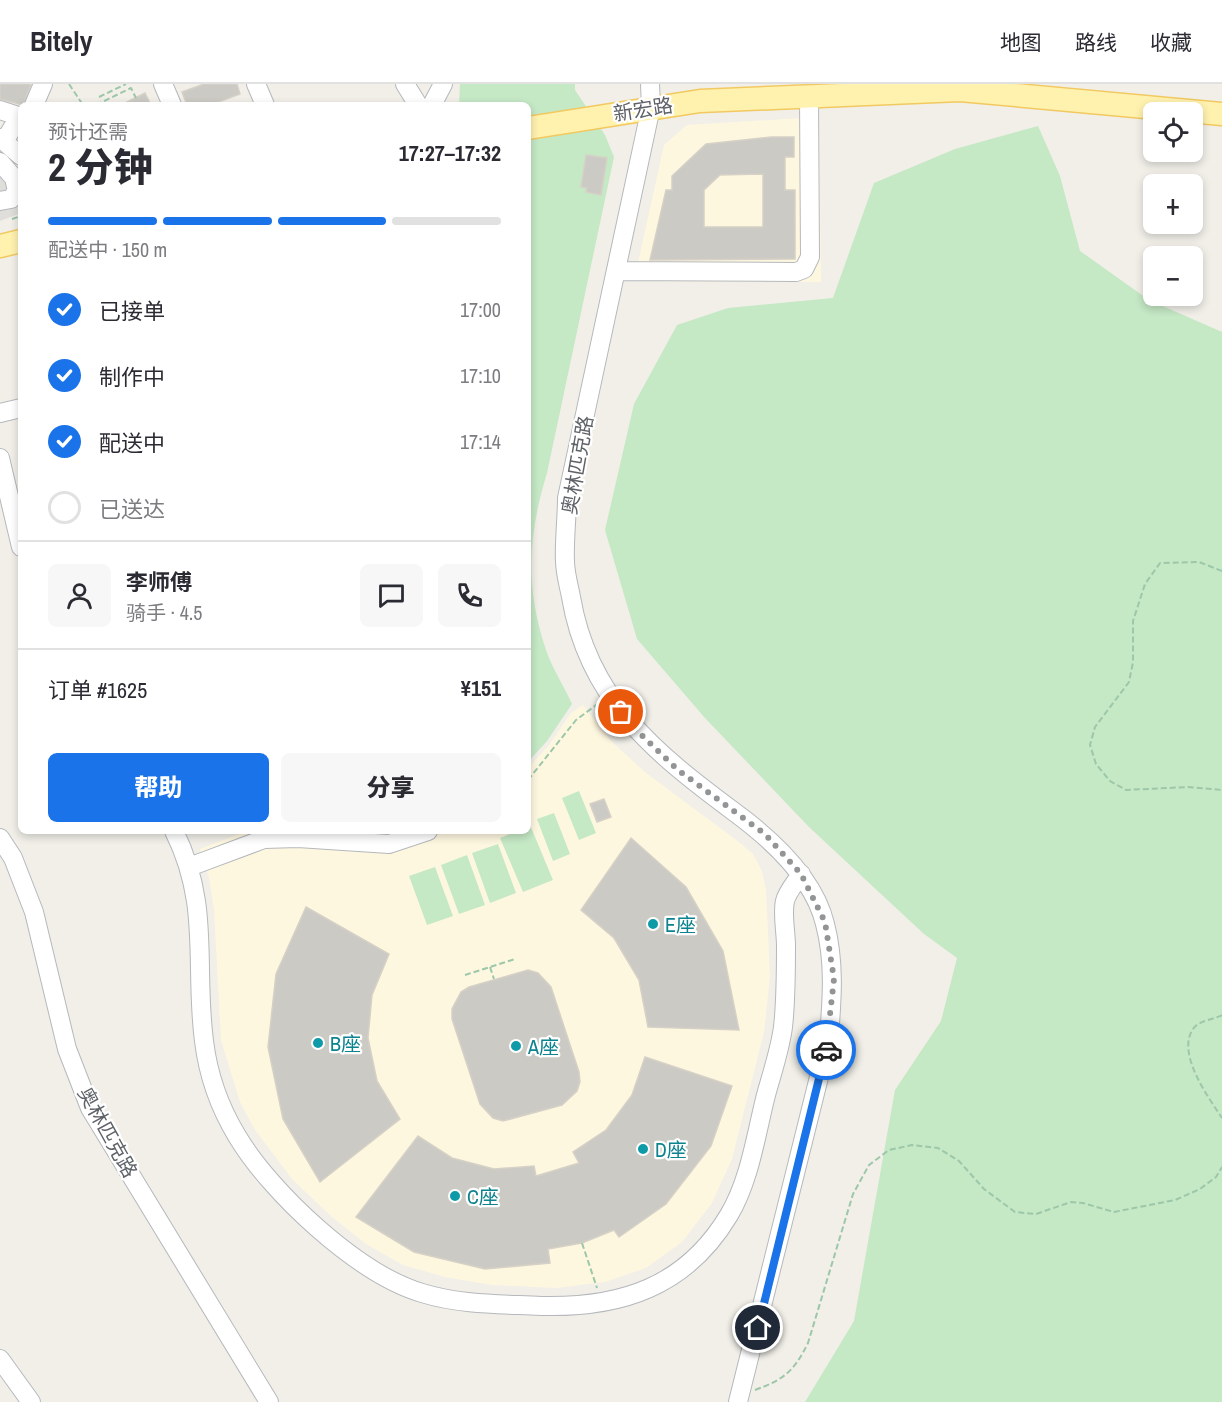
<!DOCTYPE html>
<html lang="zh">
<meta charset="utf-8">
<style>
body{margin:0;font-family:"Archivo Narrow","Noto Sans SC",sans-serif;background:#f7f7f7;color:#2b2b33;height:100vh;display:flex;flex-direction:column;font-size:22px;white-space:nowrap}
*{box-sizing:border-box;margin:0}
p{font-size:20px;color:#7c7c81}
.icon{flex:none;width:33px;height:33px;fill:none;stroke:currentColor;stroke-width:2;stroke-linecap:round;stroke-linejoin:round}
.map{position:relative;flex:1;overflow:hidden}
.side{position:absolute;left:18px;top:18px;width:513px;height:732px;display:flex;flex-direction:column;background:#fff;border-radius:9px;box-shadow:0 3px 9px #0003}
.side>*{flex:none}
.fabs{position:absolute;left:1143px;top:18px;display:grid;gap:12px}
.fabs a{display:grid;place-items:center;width:60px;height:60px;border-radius:9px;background:#fff;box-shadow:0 3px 9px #0003;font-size:30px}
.pin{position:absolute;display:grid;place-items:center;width:51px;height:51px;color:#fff;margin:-26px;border:3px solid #fff;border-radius:50%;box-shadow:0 2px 6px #0007}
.courier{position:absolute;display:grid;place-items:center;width:60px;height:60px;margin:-30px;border:4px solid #1a73e8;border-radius:50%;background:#fff;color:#222;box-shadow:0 2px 8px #0007}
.overview em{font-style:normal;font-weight:800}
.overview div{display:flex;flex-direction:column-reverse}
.overview{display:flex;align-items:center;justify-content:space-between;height:102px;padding:0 30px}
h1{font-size:39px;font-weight:800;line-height:45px}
.bar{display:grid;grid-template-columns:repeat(4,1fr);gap:9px 6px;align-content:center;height:72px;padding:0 30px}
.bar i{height:8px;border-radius:4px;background:#e1e1e2}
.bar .current{background:#1a73e8}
.bar p{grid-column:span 4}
.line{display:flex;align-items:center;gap:15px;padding:0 30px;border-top:2px solid #e1e1e2}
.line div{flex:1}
.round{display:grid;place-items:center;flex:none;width:63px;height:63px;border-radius:9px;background:#f7f7f7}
ol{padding:0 30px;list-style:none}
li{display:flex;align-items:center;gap:18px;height:66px}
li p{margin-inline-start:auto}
li .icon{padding:6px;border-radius:50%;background:#1a73e8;color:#fff;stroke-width:4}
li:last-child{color:#7c7c81}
li i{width:33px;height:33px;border:3px solid #e1e1e2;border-radius:50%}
.primary-button{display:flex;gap:12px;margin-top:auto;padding:12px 30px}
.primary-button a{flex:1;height:69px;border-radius:9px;background:#1a73e8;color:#fff;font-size:24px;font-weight:800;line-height:69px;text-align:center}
.primary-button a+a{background:#f7f7f7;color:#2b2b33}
header{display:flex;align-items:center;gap:36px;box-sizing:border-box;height:84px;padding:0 30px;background:#fff;border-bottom:2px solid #e1e1e2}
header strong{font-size:28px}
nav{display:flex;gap:33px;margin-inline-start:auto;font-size:21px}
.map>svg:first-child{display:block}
</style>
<header>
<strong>Bitely</strong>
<nav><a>地图</a><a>路线</a><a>收藏</a></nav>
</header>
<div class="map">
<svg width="1222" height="1318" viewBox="0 0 1222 1318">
<rect width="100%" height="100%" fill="#f1efe8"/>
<path fill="#fef7e0" d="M 819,33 L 821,198 L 634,197 L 664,61 L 687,41 Z
M 583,621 L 611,657 L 646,689 L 735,755 L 753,770 L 762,787 L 766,806 L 770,892 L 764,948 L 732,1075 L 712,1119 L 682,1158 L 646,1184 L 605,1198 L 557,1204 L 492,1201 L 445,1193 L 403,1181 L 366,1160 L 332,1133 L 293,1096 L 255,1046 L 240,1018 L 221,956 L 214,825 L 209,794 L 200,765 L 247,747 L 360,749 L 528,747 L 528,684 L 550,660 L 571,629 Z"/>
<path fill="#e0deda" d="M 0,69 L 21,91 L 21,129 L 0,137 Z"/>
<path fill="#c5e8c5" d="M 460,0 L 575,0 L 575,6 L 605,51 L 614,73 L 547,389 C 528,451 525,503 546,566 C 552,584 564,602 572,620 L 547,657 L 528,678 L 528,21 L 459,21 Z
M 1038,42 L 1060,92 L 1080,167 L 1149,216 L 1222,248 L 1222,1318 L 805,1318 L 854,1237 L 895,1006 L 941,937 L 957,874 L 924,850 L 809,743 L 705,634 L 637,555 L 605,446 L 634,320 L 677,241 L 728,224 L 833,214 L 874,99 L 955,65 Z
M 579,707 L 596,749 L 579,756 L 562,714 Z
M 554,729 L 570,770 L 553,777 L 537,735 Z
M 530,741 L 553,796 L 523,808 L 500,754 L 517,747 L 528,747 Z
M 498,760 L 516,809 L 490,819 L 472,769 Z
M 467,771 L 485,821 L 459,830 L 441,781 Z
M 435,783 L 453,832 L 427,841 L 409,792 Z"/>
<path fill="#cccac5" stroke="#d6d1c6" stroke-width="1.5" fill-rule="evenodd" d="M 0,0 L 31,0 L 23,21 L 0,15 Z
M 204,0 L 237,0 L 240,10 L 210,21 L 187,21 L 182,8 Z
M 145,9 L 151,21 L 121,21 Z
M 771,53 L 794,53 L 794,73 L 785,73 L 785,106 L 795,106 L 795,175 L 650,176 L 666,106 L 672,106 L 672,92 L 706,60 ZM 763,90 L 763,143 L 704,143 L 704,106 L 720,91 Z
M 586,71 L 607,74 L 601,111 L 586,108 L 587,104 L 581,103 Z
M 604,715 L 611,733 L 597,738 L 590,720 Z
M 631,754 L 686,803 L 723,867 L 739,946 L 648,943 L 639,896 L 614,854 L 581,826 Z
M 306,823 L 389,870 L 372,911 L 368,954 L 377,997 L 400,1035 L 320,1098 L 283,1035 L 268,963 L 276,890 Z
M 528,886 L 538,889 L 551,903 L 579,988 L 580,998 L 577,1007 L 562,1021 L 503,1037 L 493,1034 L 480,1020 L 452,935 L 452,925 L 461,908 L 469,903 Z
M 645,973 L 732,1002 L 711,1062 L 666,1120 L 619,1153 L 614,1146 L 582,1159 L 548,1165 L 550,1179 L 485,1185 L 414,1168 L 356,1133 L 418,1052 L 452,1074 L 494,1085 L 534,1082 L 536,1092 L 579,1079 L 573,1068 L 606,1046 L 632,1011 Z"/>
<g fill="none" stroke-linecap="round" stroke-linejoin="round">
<g stroke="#b5b8bc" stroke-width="20">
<path id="minor" d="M 163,0 L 172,21
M 256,0 L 265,21
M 405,0 L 418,21
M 650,0 L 651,23 L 567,414 C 567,435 564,457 565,477 C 565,489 569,502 571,513 C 588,615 655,669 733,727 C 770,754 814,793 825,840 C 835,878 832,915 829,953 L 738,1318
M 34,21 L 43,0
M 432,21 L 443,0
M 0,26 L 21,33
M 0,54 L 21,72
M 5,56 L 19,33
M 0,78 L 14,94 L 17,107 L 11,115 L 0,117
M 616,187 L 796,188 L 804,185 L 810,173 L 809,12
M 0,329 L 21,324
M 0,374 L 21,463
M 174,747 C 211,821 194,880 204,957 C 208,990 220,1024 237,1052 C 271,1109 358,1190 422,1209 C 461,1221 501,1220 541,1222 C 621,1224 686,1203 729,1131 C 750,1096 756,1050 766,1011 C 772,989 780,966 783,943 C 786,916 786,889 786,862 C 786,848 782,830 785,817 C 787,808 796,798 801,790
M 0,754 L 13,774 L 34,828 L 67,965 L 90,1024 L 269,1318
M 189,783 L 264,755 L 298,754 L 389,760 L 428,747
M 0,1275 L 31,1318"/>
</g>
<g stroke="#f2c960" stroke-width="25">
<path id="major" d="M 528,44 L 700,17 L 960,6 L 1222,30
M 0,162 L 21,157"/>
</g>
<path stroke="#9cc7a9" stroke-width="2" stroke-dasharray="6 3" stroke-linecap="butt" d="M 69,0 L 83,21
M 99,13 L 126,0
M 96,21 L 131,4 L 136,14
M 12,135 L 21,132
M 1222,487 L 1199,478 L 1160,479 L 1145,500 L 1133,537 L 1133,578 L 1129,598 L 1095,643 L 1090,661 L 1096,680 L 1110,697 L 1126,706 L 1188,703 L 1222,706
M 528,696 L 576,636 L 599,619
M 490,883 L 494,895
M 465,891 L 515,875
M 1222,931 C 1213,936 1199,936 1193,945 C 1176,970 1209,1014 1222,1034
M 582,1159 L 597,1204
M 755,1306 C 785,1295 794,1287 808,1259 L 853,1110 L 869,1081 L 889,1066 L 912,1061 L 938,1064 L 959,1077 L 984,1105 L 1015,1128 L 1036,1130 L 1071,1118 L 1083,1119 L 1114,1128 L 1175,1116 L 1200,1105 L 1216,1093 L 1222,1083"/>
<use href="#minor" stroke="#fff" stroke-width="18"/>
<use href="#major" stroke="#fff2af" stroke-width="22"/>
</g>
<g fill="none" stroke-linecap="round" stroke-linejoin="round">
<path stroke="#929495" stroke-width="6" stroke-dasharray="0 10.8" d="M 621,628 L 633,643 L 678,686 L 765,750 L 801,790 L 825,838 L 834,895 L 826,966"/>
<path stroke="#1a73e8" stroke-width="8" d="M 758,1244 L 826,966"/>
</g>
<g fill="#0f9aa8" stroke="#fff" stroke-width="2">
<circle cx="653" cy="840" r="6"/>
<circle cx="318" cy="959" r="6"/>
<circle cx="516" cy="962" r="6"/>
<circle cx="643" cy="1065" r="6"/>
<circle cx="455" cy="1112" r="6"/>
</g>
<g text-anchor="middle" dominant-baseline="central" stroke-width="4.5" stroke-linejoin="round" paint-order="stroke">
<g font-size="20" fill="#5f6368" stroke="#fff">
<text transform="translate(643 25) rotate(-9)">新宏路</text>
<text transform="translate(577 381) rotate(-80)">奥林匹克路</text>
<text transform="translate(108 1048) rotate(61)">奥林匹克路</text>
</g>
<g font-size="20" fill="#0d838f" stroke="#fff" text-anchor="start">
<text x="665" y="840">E座</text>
<text x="330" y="959">B座</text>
<text x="528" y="962">A座</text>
<text x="655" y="1065">D座</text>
<text x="467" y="1112">C座</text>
</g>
</g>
</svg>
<div class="fabs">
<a><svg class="icon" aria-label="locate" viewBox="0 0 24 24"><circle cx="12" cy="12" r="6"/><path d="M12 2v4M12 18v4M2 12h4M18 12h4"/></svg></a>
<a>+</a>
<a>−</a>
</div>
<div class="pin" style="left:621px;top:628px;background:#ea580c"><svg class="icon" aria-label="bag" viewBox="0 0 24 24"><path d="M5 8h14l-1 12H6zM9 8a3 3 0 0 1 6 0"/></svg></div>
<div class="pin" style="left:758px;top:1244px;background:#1f2937"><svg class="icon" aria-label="home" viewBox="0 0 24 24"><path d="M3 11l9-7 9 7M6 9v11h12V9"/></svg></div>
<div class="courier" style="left:826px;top:966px"><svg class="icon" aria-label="car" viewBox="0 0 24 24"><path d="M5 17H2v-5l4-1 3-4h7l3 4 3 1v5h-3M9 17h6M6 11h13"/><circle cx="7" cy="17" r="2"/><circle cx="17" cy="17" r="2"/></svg></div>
<section class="side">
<div class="overview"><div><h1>2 分钟</h1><p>预计还需</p></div><em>17:27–17:32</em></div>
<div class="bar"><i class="current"></i><i class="current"></i><i class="current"></i><i></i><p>配送中 · 150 m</p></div>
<ol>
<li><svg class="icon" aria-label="check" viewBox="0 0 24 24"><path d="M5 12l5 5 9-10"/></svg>已接单<p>17:00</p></li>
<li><svg class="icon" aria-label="check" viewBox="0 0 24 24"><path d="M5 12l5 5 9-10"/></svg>制作中<p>17:10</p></li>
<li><svg class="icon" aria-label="check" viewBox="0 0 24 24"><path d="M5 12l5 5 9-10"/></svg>配送中<p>17:14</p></li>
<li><i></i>已送达</li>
</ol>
<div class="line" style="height:108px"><a class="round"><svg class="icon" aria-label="person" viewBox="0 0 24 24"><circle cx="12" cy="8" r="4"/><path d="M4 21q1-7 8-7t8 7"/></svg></a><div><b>李师傅</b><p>骑手 · 4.5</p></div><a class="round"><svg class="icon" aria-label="chat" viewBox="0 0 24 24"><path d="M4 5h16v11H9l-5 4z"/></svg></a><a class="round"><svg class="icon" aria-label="phone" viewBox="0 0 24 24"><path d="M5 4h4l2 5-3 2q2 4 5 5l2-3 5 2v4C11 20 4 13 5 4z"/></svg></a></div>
<div class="line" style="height:78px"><div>订单 #1625</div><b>¥151</b></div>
<div class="primary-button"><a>帮助</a><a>分享</a></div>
</section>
</div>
